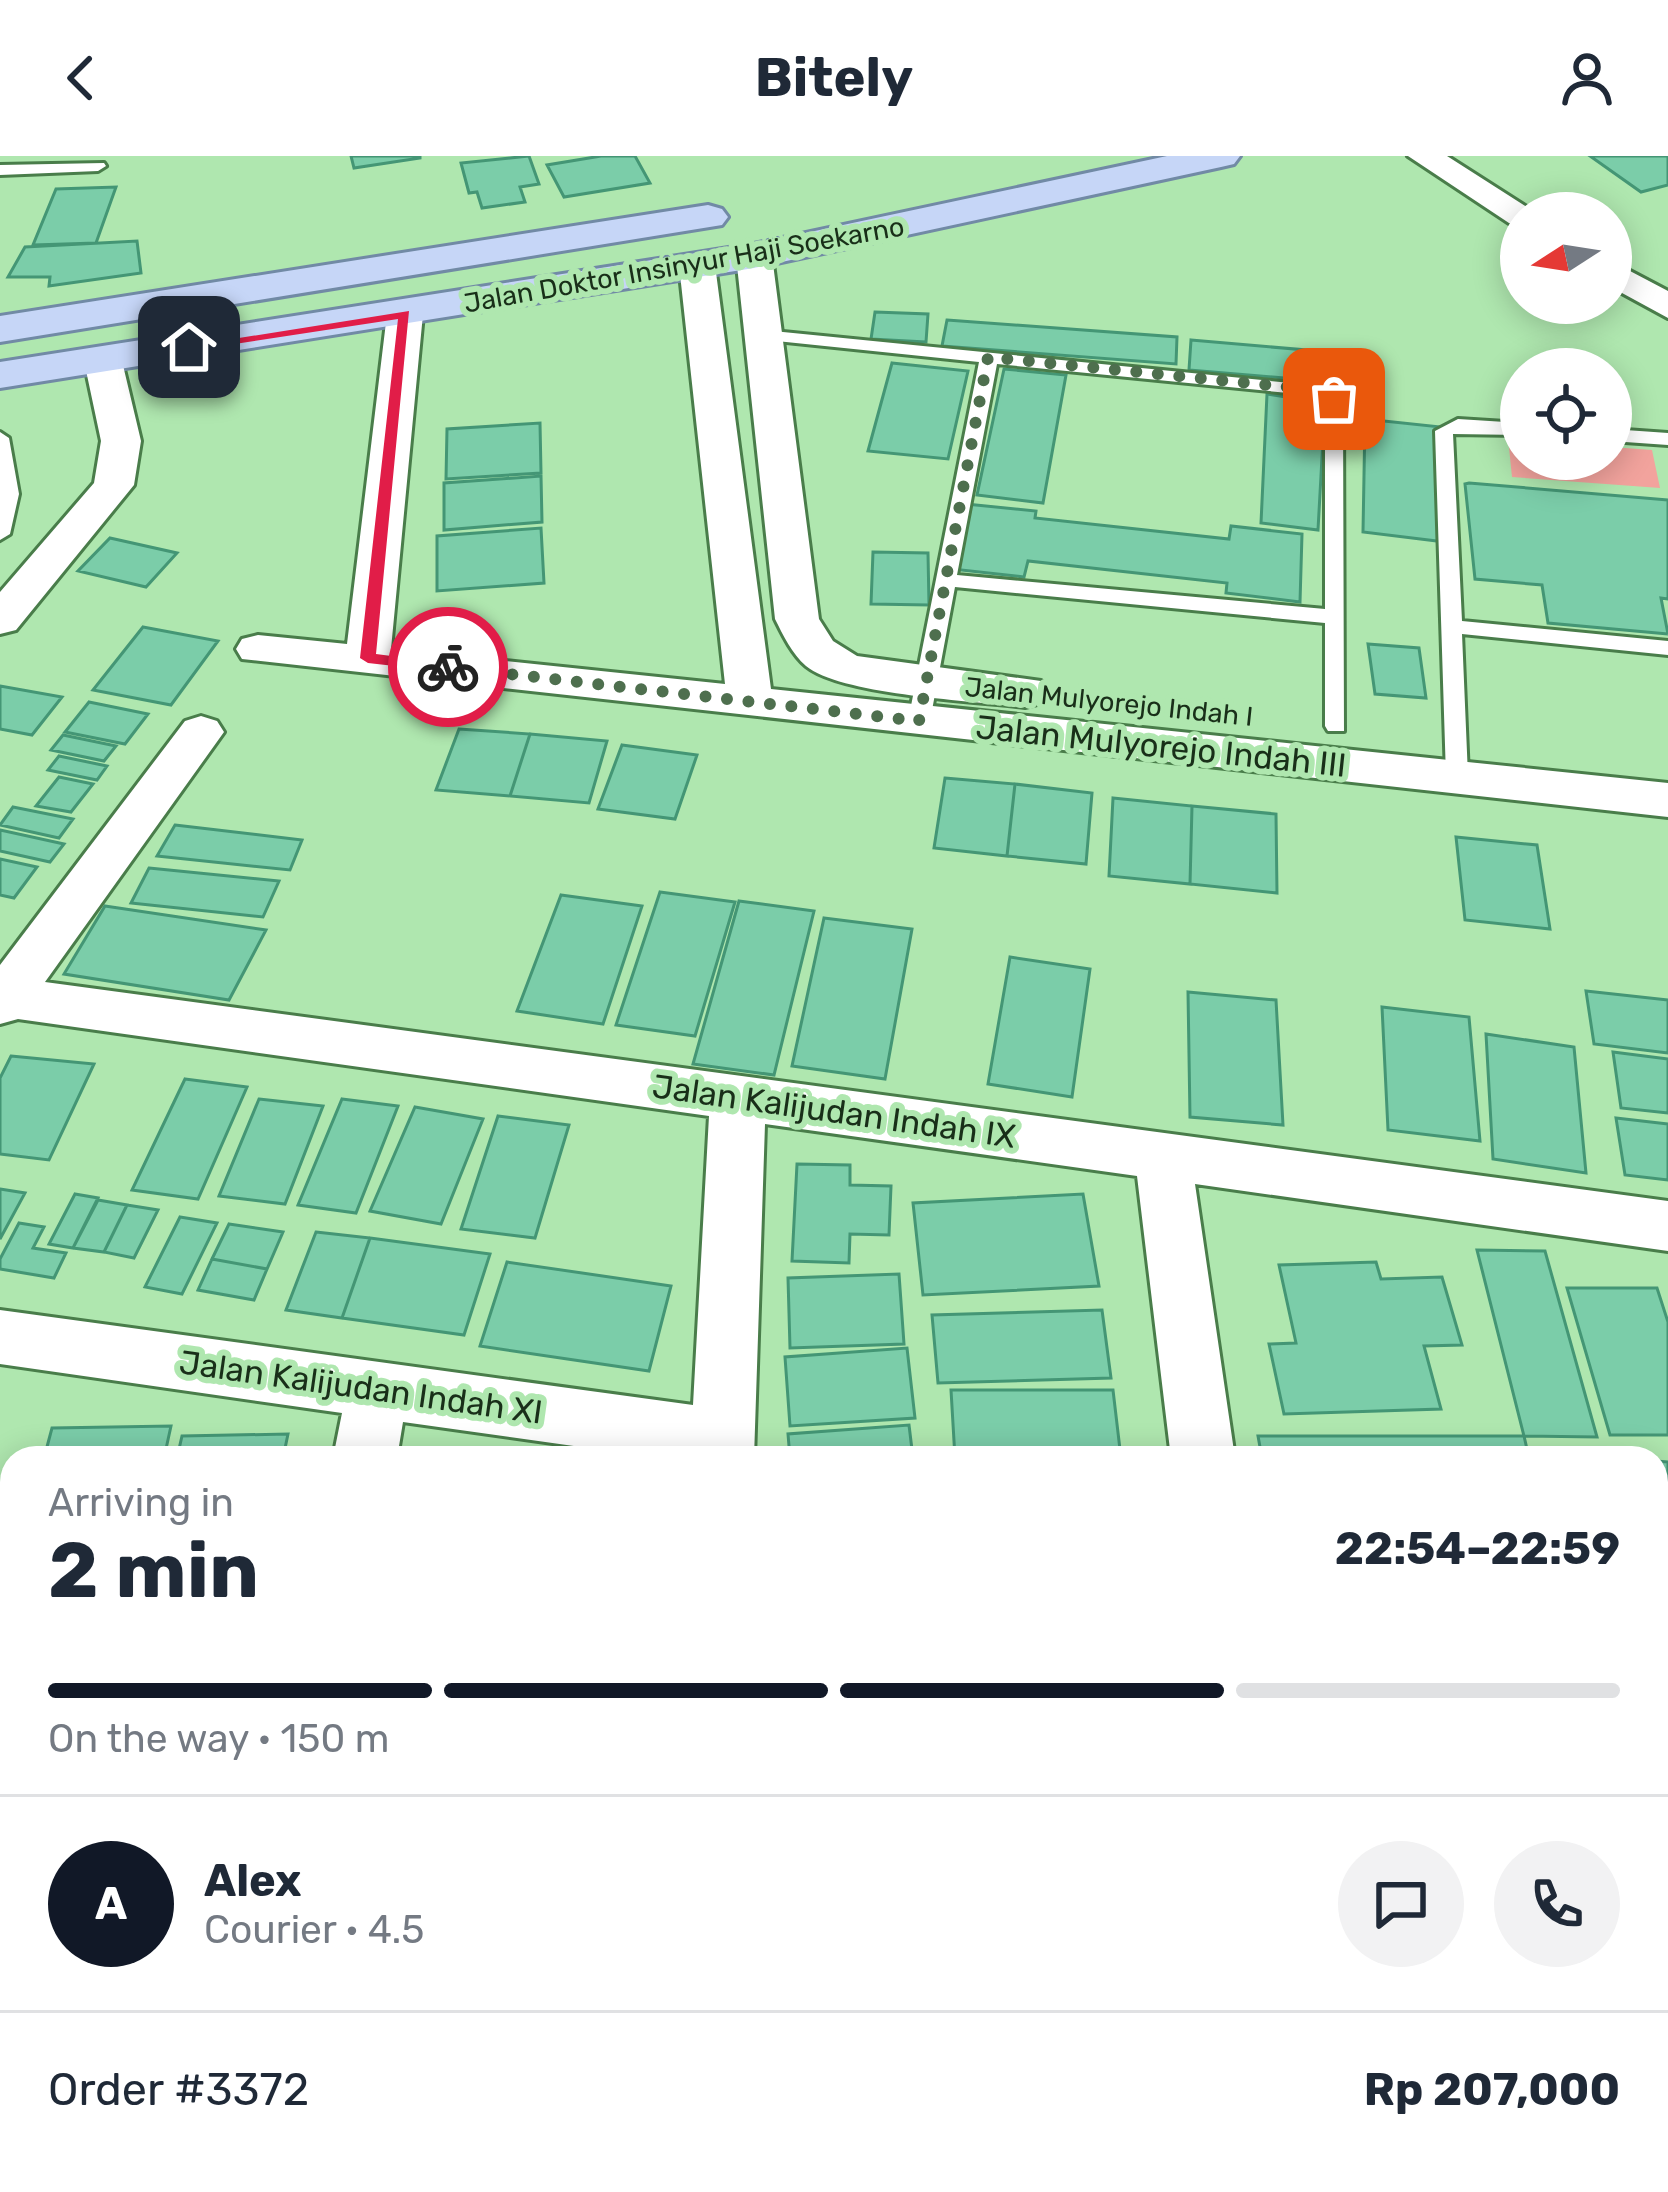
<!DOCTYPE html>
<meta charset="utf-8">
<style>
body{margin:0;font-family:Rubik,sans-serif;background:#f2f2f3;color:#1f2937;height:100vh;display:flex;flex-direction:column;font-size:45px;white-space:nowrap}
*{box-sizing:border-box;margin:0}
p{font-size:39px;color:#747a83}
.icon{flex:none;width:66px;height:66px;fill:none;stroke:currentColor;stroke-width:2;stroke-linecap:round;stroke-linejoin:round}
.map{position:relative;flex:1;overflow:hidden}
.sheet{position:absolute;left:0px;top:1290px;width:1668px;height:747px;display:flex;flex-direction:column;background:#fff;border-radius:36px 36px 0 0;box-shadow:0 6px 30px #0003}
.sheet>*{flex:none}
.needle{width:78px;rotate:258deg}
.buttons{position:absolute;left:1500px;top:36px;display:grid;gap:24px}
.buttons a{display:grid;place-items:center;width:132px;height:132px;border-radius:50%;background:#fff;box-shadow:0 6px 30px #0003;font-size:60px}
.pin{position:absolute;display:grid;place-items:center;width:102px;height:102px;color:#fff;margin:-51px;border-radius:24px;box-shadow:0 6px 18px #0006}
.courier{position:absolute;display:grid;place-items:center;width:120px;height:120px;margin:-60px;border:9px solid #e11d48;border-radius:50%;background:#fff;color:#222;box-shadow:0 3px 15px #0007}
.headline em{font-style:normal;font-weight:700}
.headline div{display:flex;flex-direction:column-reverse}
.headline{display:flex;align-items:center;justify-content:space-between;height:204px;padding:0 48px}
h1{font-size:78px;font-weight:700;line-height:90px}
.bar{display:grid;grid-template-columns:repeat(4,1fr);gap:18px 12px;align-content:center;height:144px;padding:0 48px}
.bar i{height:15px;border-radius:9px;background:#e0e1e3}
.bar .current{background:#111827}
.bar p{grid-column:span 4}
.line{display:flex;align-items:center;gap:30px;padding:0 48px;border-top:3px solid #e0e1e3}
.line div{flex:1}
.round{display:grid;place-items:center;flex:none;width:126px;height:126px;border-radius:63px;background:#f2f2f3}
header{display:flex;justify-content:space-between;align-items:center;height:156px;padding:0 48px;background:#fff;font-size:54px;font-weight:700}
.map>svg:first-child{display:block}
</style>
<header><svg class="icon" aria-label="back" viewBox="0 0 24 24"><path d="M15 5l-7 7 7 7"/></svg>Bitely<svg class="icon" aria-label="person" viewBox="0 0 24 24"><circle cx="12" cy="8" r="4"/><path d="M4 21q1-7 8-7t8 7"/></svg></header>
<div class="map">
<svg width="1668" height="2036" viewBox="0 0 1668 2036">
<rect width="100%" height="100%" fill="#afe7af"/>
<path fill="#f2a39d" d="M 1508,282 L 1521,283 L 1521,303 L 1611,303 L 1611,291 L 1652,294 L 1660,332 L 1512,321 Z"/>
<path fill="#7bcda9" stroke="#449675" stroke-width="3" d="M 351,0 L 420,0 L 420,2 L 354,12 Z
M 529,0 L 539,28 L 520,31 L 525,46 L 482,52 L 477,36 L 469,37 L 461,7 Z
M 601,0 L 635,0 L 650,27 L 564,41 L 547,9 Z
M 1590,0 L 1668,0 L 1668,29 L 1641,36 Z
M 116,31 L 96,87 L 33,89 L 56,33 Z
M 137,85 L 141,117 L 49,130 L 50,121 L 8,121 L 25,91 Z
M 875,156 L 928,158 L 926,186 L 871,183 Z
M 947,164 L 1177,181 L 1176,208 L 942,190 Z
M 1191,184 L 1306,194 L 1307,224 L 1189,214 Z
M 892,207 L 968,215 L 948,303 L 868,295 Z
M 1004,213 L 1066,219 L 1043,347 L 977,339 Z
M 1267,238 L 1325,247 L 1318,374 L 1261,367 Z
M 1365,263 L 1441,271 L 1445,386 L 1363,376 Z
M 540,267 L 541,317 L 446,323 L 447,273 Z
M 541,320 L 542,366 L 444,374 L 444,327 Z
M 1469,327 L 1668,344 L 1668,443 L 1661,442 L 1668,478 L 1548,467 L 1542,429 L 1475,423 L 1465,328 Z
M 966,348 L 1036,355 L 1035,362 L 1229,383 L 1231,370 L 1302,378 L 1300,446 L 1226,437 L 1227,427 L 1028,405 L 1024,421 L 952,413 Z
M 541,372 L 544,427 L 437,435 L 437,380 Z
M 110,382 L 177,397 L 146,431 L 78,415 Z
M 873,396 L 928,397 L 929,449 L 871,448 Z
M 143,471 L 218,485 L 171,549 L 93,534 Z
M 1368,488 L 1419,492 L 1426,542 L 1375,538 Z
M 0,530 L 62,541 L 32,579 L 0,573 Z
M 89,546 L 148,558 L 125,588 L 65,576 Z
M 459,573 L 530,578 L 510,640 L 436,634 Z
M 530,578 L 607,585 L 589,647 L 510,640 Z
M 63,579 L 116,590 L 104,605 L 51,594 Z
M 622,589 L 697,599 L 675,663 L 598,653 Z
M 59,600 L 107,610 L 97,624 L 48,614 Z
M 59,621 L 93,628 L 71,656 L 36,650 Z
M 945,622 L 1015,628 L 1007,700 L 934,692 Z
M 1015,628 L 1092,637 L 1086,708 L 1007,700 Z
M 1113,642 L 1192,650 L 1190,728 L 1109,720 Z
M 1192,650 L 1276,658 L 1277,737 L 1190,728 Z
M 13,651 L 73,663 L 59,682 L 0,669 Z
M 175,669 L 302,684 L 290,714 L 157,700 Z
M 0,674 L 64,688 L 50,706 L 0,695 Z
M 1456,681 L 1537,689 L 1550,773 L 1465,764 Z
M 0,703 L 37,711 L 14,742 L 0,739 Z
M 149,712 L 279,725 L 263,761 L 131,747 Z
M 660,736 L 735,746 L 695,880 L 616,869 Z
M 561,739 L 642,750 L 603,868 L 517,855 Z
M 739,745 L 814,755 L 774,919 L 693,908 Z
M 105,750 L 266,774 L 229,844 L 64,818 Z
M 824,762 L 912,773 L 885,923 L 792,910 Z
M 1010,801 L 1090,813 L 1072,941 L 988,928 Z
M 1586,835 L 1668,844 L 1668,897 L 1594,888 Z
M 1188,836 L 1276,844 L 1283,969 L 1190,961 Z
M 1382,851 L 1469,861 L 1480,985 L 1388,974 Z
M 1486,878 L 1574,891 L 1586,1017 L 1493,1003 Z
M 1613,896 L 1668,903 L 1668,957 L 1621,952 Z
M 11,900 L 94,908 L 49,1004 L 0,998 L 0,922 Z
M 185,923 L 247,931 L 198,1043 L 132,1034 Z
M 259,943 L 323,950 L 285,1048 L 219,1040 Z
M 342,943 L 398,950 L 356,1057 L 298,1049 Z
M 415,951 L 483,963 L 441,1068 L 370,1055 Z
M 498,960 L 569,969 L 535,1082 L 461,1073 Z
M 1616,962 L 1668,968 L 1668,1024 L 1625,1019 Z
M 797,1008 L 850,1009 L 850,1029 L 891,1030 L 889,1079 L 850,1078 L 849,1107 L 792,1105 Z
M 0,1033 L 25,1037 L 0,1083 Z
M 75,1038 L 98,1042 L 73,1092 L 49,1088 Z
M 1083,1038 L 1099,1130 L 923,1139 L 913,1047 Z
M 98,1044 L 127,1049 L 104,1096 L 73,1092 Z
M 127,1049 L 158,1054 L 134,1102 L 104,1096 Z
M 180,1061 L 217,1067 L 182,1138 L 145,1131 Z
M 19,1067 L 44,1071 L 33,1092 L 66,1097 L 54,1122 L 0,1113 L 0,1103 Z
M 229,1068 L 283,1076 L 267,1113 L 212,1103 Z
M 316,1076 L 370,1082 L 342,1162 L 286,1154 Z
M 370,1082 L 490,1098 L 464,1179 L 342,1162 Z
M 1477,1094 L 1545,1095 L 1597,1281 L 1524,1280 Z
M 212,1103 L 267,1113 L 254,1144 L 198,1134 Z
M 507,1106 L 671,1130 L 649,1215 L 480,1190 Z
M 1376,1106 L 1381,1123 L 1442,1121 L 1462,1189 L 1424,1190 L 1441,1253 L 1284,1258 L 1269,1188 L 1296,1187 L 1279,1109 Z
M 899,1118 L 904,1188 L 790,1192 L 788,1122 Z
M 1567,1132 L 1657,1132 L 1668,1166 L 1668,1279 L 1610,1279 Z
M 1102,1154 L 1111,1222 L 938,1227 L 932,1159 Z
M 907,1192 L 915,1262 L 790,1270 L 785,1201 Z
M 951,1234 L 1113,1234 L 1121,1302 L 955,1302 Z
M 909,1269 L 913,1302 L 790,1302 L 788,1278 Z
M 171,1270 L 164,1302 L 44,1302 L 52,1272 Z
M 288,1278 L 283,1302 L 177,1302 L 182,1280 Z
M 1258,1280 L 1524,1280 L 1529,1302 L 1262,1302 Z
M 1656,1305 L 1668,1306 L 1668,1497 L 1656,1497 Z
M 12,1402 L 12,1483 L 0,1483 L 0,1447 Z
M 0,1491 L 12,1491 L 12,1561 L 0,1561 Z
M 0,1653 L 12,1653 L 12,1726 L 0,1726 Z
M 12,1748 L 12,1825 L 0,1825 L 0,1749 Z
M 328,2025 L 438,2025 L 437,2036 L 327,2036 Z
M 505,2025 L 597,2025 L 597,2036 L 504,2036 Z
M 787,2025 L 900,2025 L 901,2036 L 787,2036 Z
M 160,2028 L 158,2036 L 35,2036 L 36,2030 Z"/>
<g fill="none" stroke-linecap="round" stroke-linejoin="round">
<g stroke="#497d4a" stroke-width="6">
<path id="service" d="M 104,7 L 106,10 L 98,15 L 0,19 L 0,9 Z
M 763,174 L 1331,231 L 1343,247 L 1344,575 L 1328,575 L 1325,570 L 1325,467 L 955,431 L 930,565 L 919,572 L 911,570 L 908,565 L 979,206 L 757,183 L 754,179 ZM 997,208 L 1319,240 L 1325,247 L 1325,453 L 957,419 Z
M 1458,263 L 1521,267 L 1521,279 L 1453,278 L 1462,465 L 1668,485 L 1668,499 L 1462,478 L 1468,620 L 1457,628 L 1446,620 L 1435,275 Z
M 1611,273 L 1668,277 L 1668,289 L 1611,285 Z
M 0,276 L 9,282 L 19,338 L 10,378 L 0,384 Z"/>
</g>
<g stroke="#497d4a" stroke-width="6">
<path id="minor" d="M 1408,0 L 1447,0 L 1536,57 L 1521,57 L 1521,70 L 1509,67 Z
M 754,89 L 766,93 L 772,100 L 819,463 L 833,485 L 857,500 L 1041,525 L 1048,536 L 1041,547 L 1025,551 C 975,545 841,539 806,510 C 792,498 783,479 775,463 L 736,100 L 742,93 Z
M 697,98 L 710,101 L 715,109 L 771,533 L 1668,627 L 1668,661 L 242,503 L 236,493 L 242,483 L 258,479 L 347,488 L 387,158 L 392,150 L 418,150 L 423,158 L 391,493 L 725,528 L 679,109 L 684,101 Z
M 1611,105 L 1668,135 L 1668,162 L 1611,131 Z
M 103,194 L 116,197 L 122,205 L 141,285 L 134,329 L 16,474 L 0,478 L 0,436 L 94,327 L 101,285 L 84,205 L 90,197 Z
M 201,560 L 217,565 L 224,576 L 45,826 L 1668,1045 L 1668,1095 L 1195,1028 L 1235,1302 L 1171,1302 L 1137,1020 L 765,968 L 754,1302 L 659,1302 L 403,1266 L 397,1302 L 333,1302 L 342,1257 L 0,1208 L 0,1154 L 693,1249 L 709,960 L 18,863 L 0,868 L 0,809 L 185,565 Z
M 192,2025 L 272,2025 L 271,2036 L 189,2036 Z
M 648,2025 L 728,2025 L 728,2036 L 646,2036 Z
M 1259,2025 L 1339,2025 L 1341,2036 L 1259,2036 Z"/>
</g>
<g stroke="#718aa5" stroke-width="6">
<path id="primary" d="M 1167,0 L 1240,0 L 1234,8 L 1221,11 L 754,112 L 0,232 L 0,206 L 754,88 Z
M 708,49 L 722,53 L 728,61 L 722,69 L 0,186 L 0,160 Z"/>
</g>
<use href="#service" fill="#fff" fill-rule="evenodd"/>
<use href="#minor" fill="#fff" fill-rule="evenodd"/>
<use href="#primary" fill="#c6d6f7" fill-rule="evenodd"/>
</g>
<path fill="#e11d48" d="M 409,155 L 376,498 L 453,508 L 455,511 L 448,516 L 368,507 L 360,502 L 398,163 L 189,195 L 183,191 Z"/>
<g fill="none" stroke-linecap="round" stroke-linejoin="round">
<path stroke="#4e6f4e" stroke-width="12" stroke-dasharray="0 21.6" d="M 448,511 L 919,565 L 988,201 L 1318,234 L 1334,243"/>
</g>
<g text-anchor="middle" dominant-baseline="central" stroke-width="12" stroke-linejoin="round" paint-order="stroke">
<g font-size="27" fill="#192f19" stroke="#afe7af">
<text transform="translate(684 109) rotate(-10)">Jalan Doktor Insinyur Haji Soekarno</text>
<text transform="translate(1109 546) rotate(6)">Jalan Mulyorejo Indah I</text>
</g>
<g font-size="33" fill="#192f19" stroke="#afe7af">
<text transform="translate(1161 590) rotate(6)">Jalan Mulyorejo Indah III</text>
<text transform="translate(834 955) rotate(8)">Jalan Kalijudan Indah IX</text>
<text transform="translate(361 1231) rotate(8)">Jalan Kalijudan Indah XI</text>
</g>
</g>
</svg>
<div class="buttons">
<a><svg class="needle" viewBox="-14 -14 28 28"><path d="M0-13l5 13h-10z" fill="#e53935"/><path d="M0 13l5-13h-10z" fill="#747a83"/></svg></a>
<a><svg class="icon" aria-label="locate" viewBox="0 0 24 24"><circle cx="12" cy="12" r="6"/><path d="M12 2v4M12 18v4M2 12h4M18 12h4"/></svg></a>
</div>
<div class="pin" style="left:1334px;top:243px;background:#ea580c"><svg class="icon" aria-label="bag" viewBox="0 0 24 24"><path d="M5 8h14l-1 12H6zM9 8a3 3 0 0 1 6 0"/></svg></div>
<div class="pin" style="left:189px;top:191px;background:#1f2937"><svg class="icon" aria-label="home" viewBox="0 0 24 24"><path d="M3 11l9-7 9 7M6 9v11h12V9"/></svg></div>
<div class="courier" style="left:448px;top:511px"><svg class="icon" aria-label="bike" viewBox="0 0 24 24"><circle cx="6" cy="16" r="4"/><circle cx="18" cy="16" r="4"/><path d="M6 16l4-8h5l3 8M10 8l3 8H6M13 5h3"/></svg></div>
<section class="sheet">
<div class="headline"><div><h1>2 min</h1><p>Arriving in</p></div><em>22:54–22:59</em></div>
<div class="bar"><i class="current"></i><i class="current"></i><i class="current"></i><i></i><p>On the way · 150 m</p></div>
<div class="line" style="height:216px"><b class="round" style="background:#111827;color:#fff">A</b><div><b>Alex</b><p>Courier · 4.5</p></div><a class="round"><svg class="icon" aria-label="chat" viewBox="0 0 24 24"><path d="M4 5h16v11H9l-5 4z"/></svg></a><a class="round"><svg class="icon" aria-label="phone" viewBox="0 0 24 24"><path d="M5 4h4l2 5-3 2q2 4 5 5l2-3 5 2v4C11 20 4 13 5 4z"/></svg></a></div>
<div class="line" style="height:156px"><div>Order #3372</div><b>Rp 207,000</b></div>
</section>
</div>
